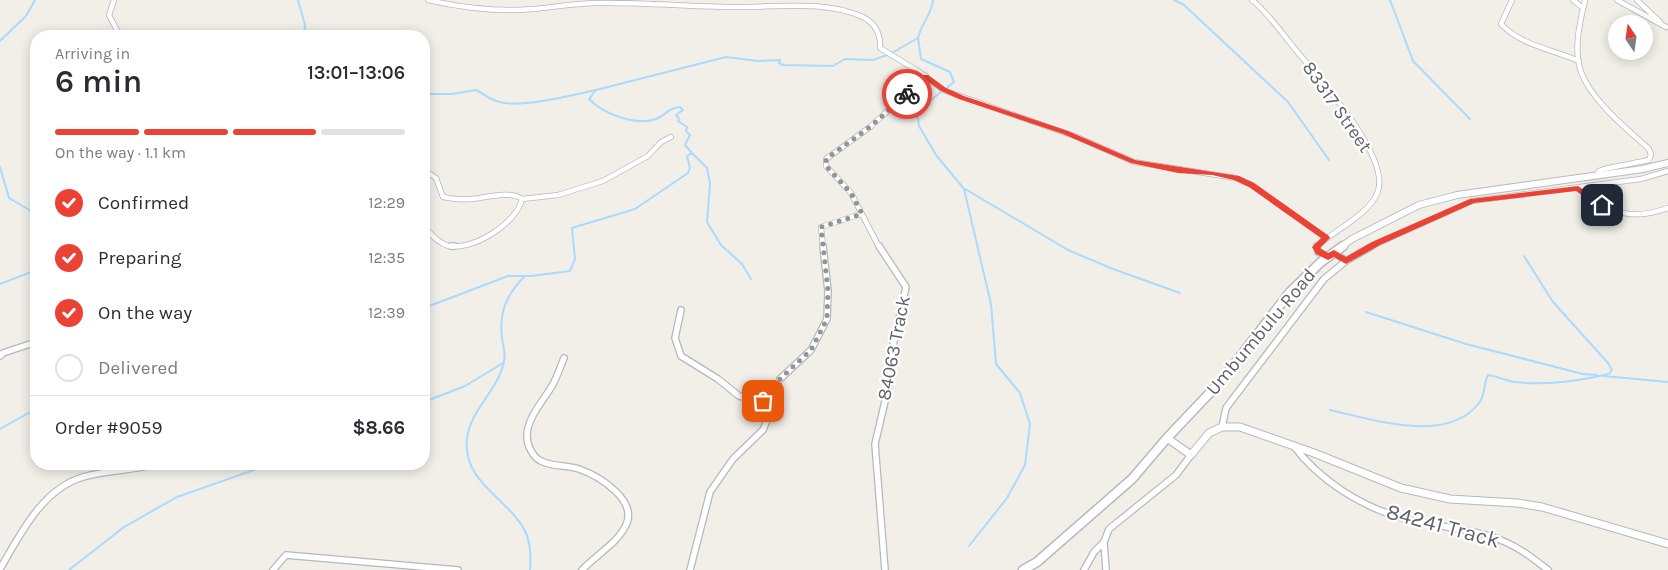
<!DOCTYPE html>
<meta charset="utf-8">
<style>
body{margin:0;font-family:Karla,sans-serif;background:#f2f2f3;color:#2b2b33;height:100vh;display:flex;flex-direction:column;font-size:19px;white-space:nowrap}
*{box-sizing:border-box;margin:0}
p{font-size:16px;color:#7c7c81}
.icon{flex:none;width:28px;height:28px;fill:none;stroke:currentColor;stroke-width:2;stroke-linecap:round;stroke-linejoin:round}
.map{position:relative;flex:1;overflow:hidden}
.sheet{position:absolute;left:30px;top:30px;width:400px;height:440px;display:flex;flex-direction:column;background:#fff;border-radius:20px;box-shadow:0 2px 12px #0003}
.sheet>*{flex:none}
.needle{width:32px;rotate:347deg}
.controls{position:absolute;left:1608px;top:15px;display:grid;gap:10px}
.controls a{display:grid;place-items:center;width:45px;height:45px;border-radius:50%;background:#fff;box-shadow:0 2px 12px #0003;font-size:25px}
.pin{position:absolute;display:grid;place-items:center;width:42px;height:42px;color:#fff;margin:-21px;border-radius:10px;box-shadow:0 2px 8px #0006}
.courier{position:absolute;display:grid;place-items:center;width:50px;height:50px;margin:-25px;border:4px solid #ea4335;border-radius:50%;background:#fff;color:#222;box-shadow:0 1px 6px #0007}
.overview em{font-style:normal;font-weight:600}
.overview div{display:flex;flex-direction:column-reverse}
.overview{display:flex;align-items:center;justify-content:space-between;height:85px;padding:0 25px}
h1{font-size:32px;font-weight:600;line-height:38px}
.bar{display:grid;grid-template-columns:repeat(4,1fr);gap:8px 5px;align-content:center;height:60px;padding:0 25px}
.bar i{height:6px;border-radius:4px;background:#e1e1e2}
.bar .selected{background:#ea4335}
.bar p{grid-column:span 4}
.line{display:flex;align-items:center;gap:12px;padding:0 25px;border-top:1px solid #e1e1e2}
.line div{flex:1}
ol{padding:0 25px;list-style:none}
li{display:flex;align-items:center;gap:15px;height:55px}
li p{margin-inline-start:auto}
li .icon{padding:5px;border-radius:50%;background:#ea4335;color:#fff;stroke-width:4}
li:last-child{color:#7c7c81}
li i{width:28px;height:28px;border:2px solid #e1e1e2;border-radius:50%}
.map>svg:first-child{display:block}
</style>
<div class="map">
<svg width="1668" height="570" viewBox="0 0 1668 570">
<rect width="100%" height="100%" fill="#f1efe8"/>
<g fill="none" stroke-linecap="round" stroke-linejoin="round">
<path stroke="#aadaff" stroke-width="2" d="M 298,0 L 305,25 L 304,36
M 1174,0 L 1184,5 L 1288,102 L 1329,160
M 1390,0 L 1413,61 L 1470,119
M 918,38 L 921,59 L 950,72 L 954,82 L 944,90
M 0,41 L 26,16 L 35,0
M 890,54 L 918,38 C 921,24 932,14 933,0
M 942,91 L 917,112 L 919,126 L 936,155 L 964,189 L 991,304 L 996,364 L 1020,393 L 1030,424 L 1025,465 L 1007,498 L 969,546
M 424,94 L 452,94 L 476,90 C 485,94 489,100 500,102 C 522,108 572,95 596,90
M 692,153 L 707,168 L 710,183 L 707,222 L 721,245 L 742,264 L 751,279
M 0,167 L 9,198 L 36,214
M 965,189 L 1068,250 L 1113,269 L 1180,293
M 524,277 C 506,295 499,313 502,338 C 503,346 506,353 504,361 C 499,390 470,409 467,439 C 462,483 511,500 526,533 C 531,545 531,557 530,570
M 0,284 L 36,270
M 424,306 L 432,305 L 508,276 L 531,276 L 570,271 L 575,259 L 572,228 L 635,209 L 688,173 L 690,168 L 687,156 L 692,153 L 685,145 L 690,135 L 686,131 L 687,127 L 678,121 L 679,118 L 676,115 L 683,110 L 680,107 C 669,107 665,116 656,119 C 636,126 603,114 589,99 L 596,90 L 726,57 L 758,61 L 780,60 L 779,63 L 783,65 L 833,66 L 845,59 L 873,60 L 887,55
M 1366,312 L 1466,344 L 1583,374 L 1597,375
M 1604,376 L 1668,382
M 424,402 L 465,386 L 503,363
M 1330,410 C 1372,419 1447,445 1479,403 C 1486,394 1483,384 1488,375 C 1497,376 1506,381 1515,382 C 1546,386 1579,381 1609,374 L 1612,370 L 1608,363 L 1553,302 L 1524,256
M 0,429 L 36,409
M 69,570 L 124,527 L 177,497 L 271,464"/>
<g stroke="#b5b8bc" stroke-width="6">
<path id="minor-far1" d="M 114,0 L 109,15 L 120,36
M 428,0 C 463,8 498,12 534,9 C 555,7 576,3 598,3 C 645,2 692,7 739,7 C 779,7 825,0 863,17 C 876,24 881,34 880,48 L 921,73 L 943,90 L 1077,137 L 1134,162 L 1236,178 L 1252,185 L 1326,238
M 1252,0 C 1269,14 1281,32 1295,49 C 1317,76 1390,155 1378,191 C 1371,214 1333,231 1316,247
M 1512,0 L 1501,24 C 1522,46 1552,49 1579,61
M 1573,0 L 1583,8
M 1585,0 C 1580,22 1573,49 1581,72 C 1591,100 1627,129 1649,149 L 1651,155 L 1649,160 L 1604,169 L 1599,171 L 1597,175
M 1617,0 L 1666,27
M 1637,0 L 1660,22
M 424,170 L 436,178 L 443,197 C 452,199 461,200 471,199 C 485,198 510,190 522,199 C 517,223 473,251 448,246 C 438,243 431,234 424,227
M 1578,188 C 1613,210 1624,223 1668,208
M 522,199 L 558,195 L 603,181 L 648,156 L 661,142 L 671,137
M 823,247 L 821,227 L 861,214
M 879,247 L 851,193 L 826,166 L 826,159 L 870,127 L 926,76
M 1370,247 L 1472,201 L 1641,179 L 1668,171"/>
</g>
<g stroke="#b5b8bc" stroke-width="8">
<path id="minor" d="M 451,246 L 454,246
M 879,246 L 906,287 L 892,350 L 889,384 L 875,444 L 885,570
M 1317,246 L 1318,252 L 1328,257
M 1334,252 L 1346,261
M 681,310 L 675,338 L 681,356 L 718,379 L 739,396 L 763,401 L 768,418 L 763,430 L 733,459 L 710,492 L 690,570
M 0,356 L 3,353 L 36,342
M 564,358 C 560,368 557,377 552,386 C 543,401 527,418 527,436 C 527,446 533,457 541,461 C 552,467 567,465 579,469 C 599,476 640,501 625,527 C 616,544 595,556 582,570
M 766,406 L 780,379 L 811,350 L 827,319 L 828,291 L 823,246
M 1222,427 L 1226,408 L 1324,279 L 1346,261 L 1372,246
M 1293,445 C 1319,480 1361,507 1403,518 C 1436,527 1471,528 1503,541 C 1520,548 1534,559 1548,570
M 0,569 C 20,535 42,489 83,477 C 107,470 132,471 155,464
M 273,570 L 286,555 L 458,570
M 1084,570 L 1094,552 L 1104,542
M 1106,570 L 1104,542 L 1109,529 L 1176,475 L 1191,455"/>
</g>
<g stroke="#b5b8bc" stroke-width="9">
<path id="tertiary" d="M 1167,438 L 1191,455 L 1209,433 L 1222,427 L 1240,427 L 1314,453 L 1401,488 L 1450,499 L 1517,503 L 1542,507 L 1668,544"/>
</g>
<g stroke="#b6babf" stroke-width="8">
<path id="secondary-far1" d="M 1341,247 L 1352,239 L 1419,205 L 1457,195 L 1643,169 L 1668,163"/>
</g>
<g stroke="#b6babf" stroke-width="11">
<path id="secondary" d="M 1023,570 L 1037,562 L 1132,479 L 1167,438 L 1222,380 L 1290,292 L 1321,262 L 1343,246"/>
</g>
<use href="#minor-far1" stroke="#fff" stroke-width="4.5"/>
<use href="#minor" stroke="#fff" stroke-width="5.5"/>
<use href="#tertiary" stroke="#fff" stroke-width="7"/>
<use href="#secondary-far1" stroke="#fff" stroke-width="6"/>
<use href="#secondary" stroke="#fff" stroke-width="8"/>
</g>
<path fill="#ea4335" d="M 923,75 L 928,75 L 946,88 L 964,96 L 1068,131 L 1135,160 L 1239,176 L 1254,183 L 1329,236 L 1330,238 L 1320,248 L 1328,253 L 1334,250 L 1346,257 L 1374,241 L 1470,199 L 1578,186 L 1606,205 L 1599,207 L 1576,191 L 1474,203 L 1380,245 L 1346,264 L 1334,257 L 1328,260 L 1316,254 L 1312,247 L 1321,238 L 1249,187 L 1234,180 L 1212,175 L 1178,173 L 1131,163 L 1063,134 L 959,99 L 941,91 L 926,80 L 909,95 L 905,95 L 905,93 Z"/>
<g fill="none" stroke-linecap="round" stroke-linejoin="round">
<path stroke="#929495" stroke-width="5" stroke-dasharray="0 9" d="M 763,401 L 766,406 L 780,379 L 811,350 L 827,319 L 828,291 L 821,227 L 862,214 L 851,193 L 826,166 L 826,159 L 870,127 L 907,94"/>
</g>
<g text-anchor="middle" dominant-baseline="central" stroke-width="4.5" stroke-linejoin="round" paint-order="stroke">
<g font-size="19" fill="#5f6368" stroke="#fff">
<text transform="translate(1337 107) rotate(55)">83317 Street</text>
<text transform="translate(1261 332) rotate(-50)">Umbumbulu Road</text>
<text transform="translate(894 348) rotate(-79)">84063 Track</text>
</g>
<g font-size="22" fill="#5f6368" stroke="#fff">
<text transform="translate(1443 526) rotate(15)">84241 Track</text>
</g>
</g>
</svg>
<div class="controls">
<a><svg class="needle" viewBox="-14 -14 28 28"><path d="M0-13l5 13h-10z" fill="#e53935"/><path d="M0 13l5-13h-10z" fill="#7c7c81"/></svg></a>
</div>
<div class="pin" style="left:763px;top:401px;background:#ea580c"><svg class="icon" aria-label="bag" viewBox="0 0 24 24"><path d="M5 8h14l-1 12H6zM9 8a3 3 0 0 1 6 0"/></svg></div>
<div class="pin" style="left:1602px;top:205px;background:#1f2937"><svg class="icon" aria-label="home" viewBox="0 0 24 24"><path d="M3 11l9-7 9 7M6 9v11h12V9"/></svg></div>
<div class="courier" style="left:907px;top:94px"><svg class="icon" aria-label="bike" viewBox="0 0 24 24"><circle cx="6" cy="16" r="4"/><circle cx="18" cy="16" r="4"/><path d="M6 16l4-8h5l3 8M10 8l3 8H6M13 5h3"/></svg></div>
<section class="sheet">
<div class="overview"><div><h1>6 min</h1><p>Arriving in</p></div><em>13:01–13:06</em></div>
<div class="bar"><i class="selected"></i><i class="selected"></i><i class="selected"></i><i></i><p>On the way · 1.1 km</p></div>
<ol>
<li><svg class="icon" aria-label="check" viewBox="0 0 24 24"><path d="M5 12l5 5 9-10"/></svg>Confirmed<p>12:29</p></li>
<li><svg class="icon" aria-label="check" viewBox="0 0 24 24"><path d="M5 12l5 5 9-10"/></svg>Preparing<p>12:35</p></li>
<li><svg class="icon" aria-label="check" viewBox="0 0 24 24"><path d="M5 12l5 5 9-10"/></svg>On the way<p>12:39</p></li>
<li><i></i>Delivered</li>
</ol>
<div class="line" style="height:65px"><div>Order #9059</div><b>$8.66</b></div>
</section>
</div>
